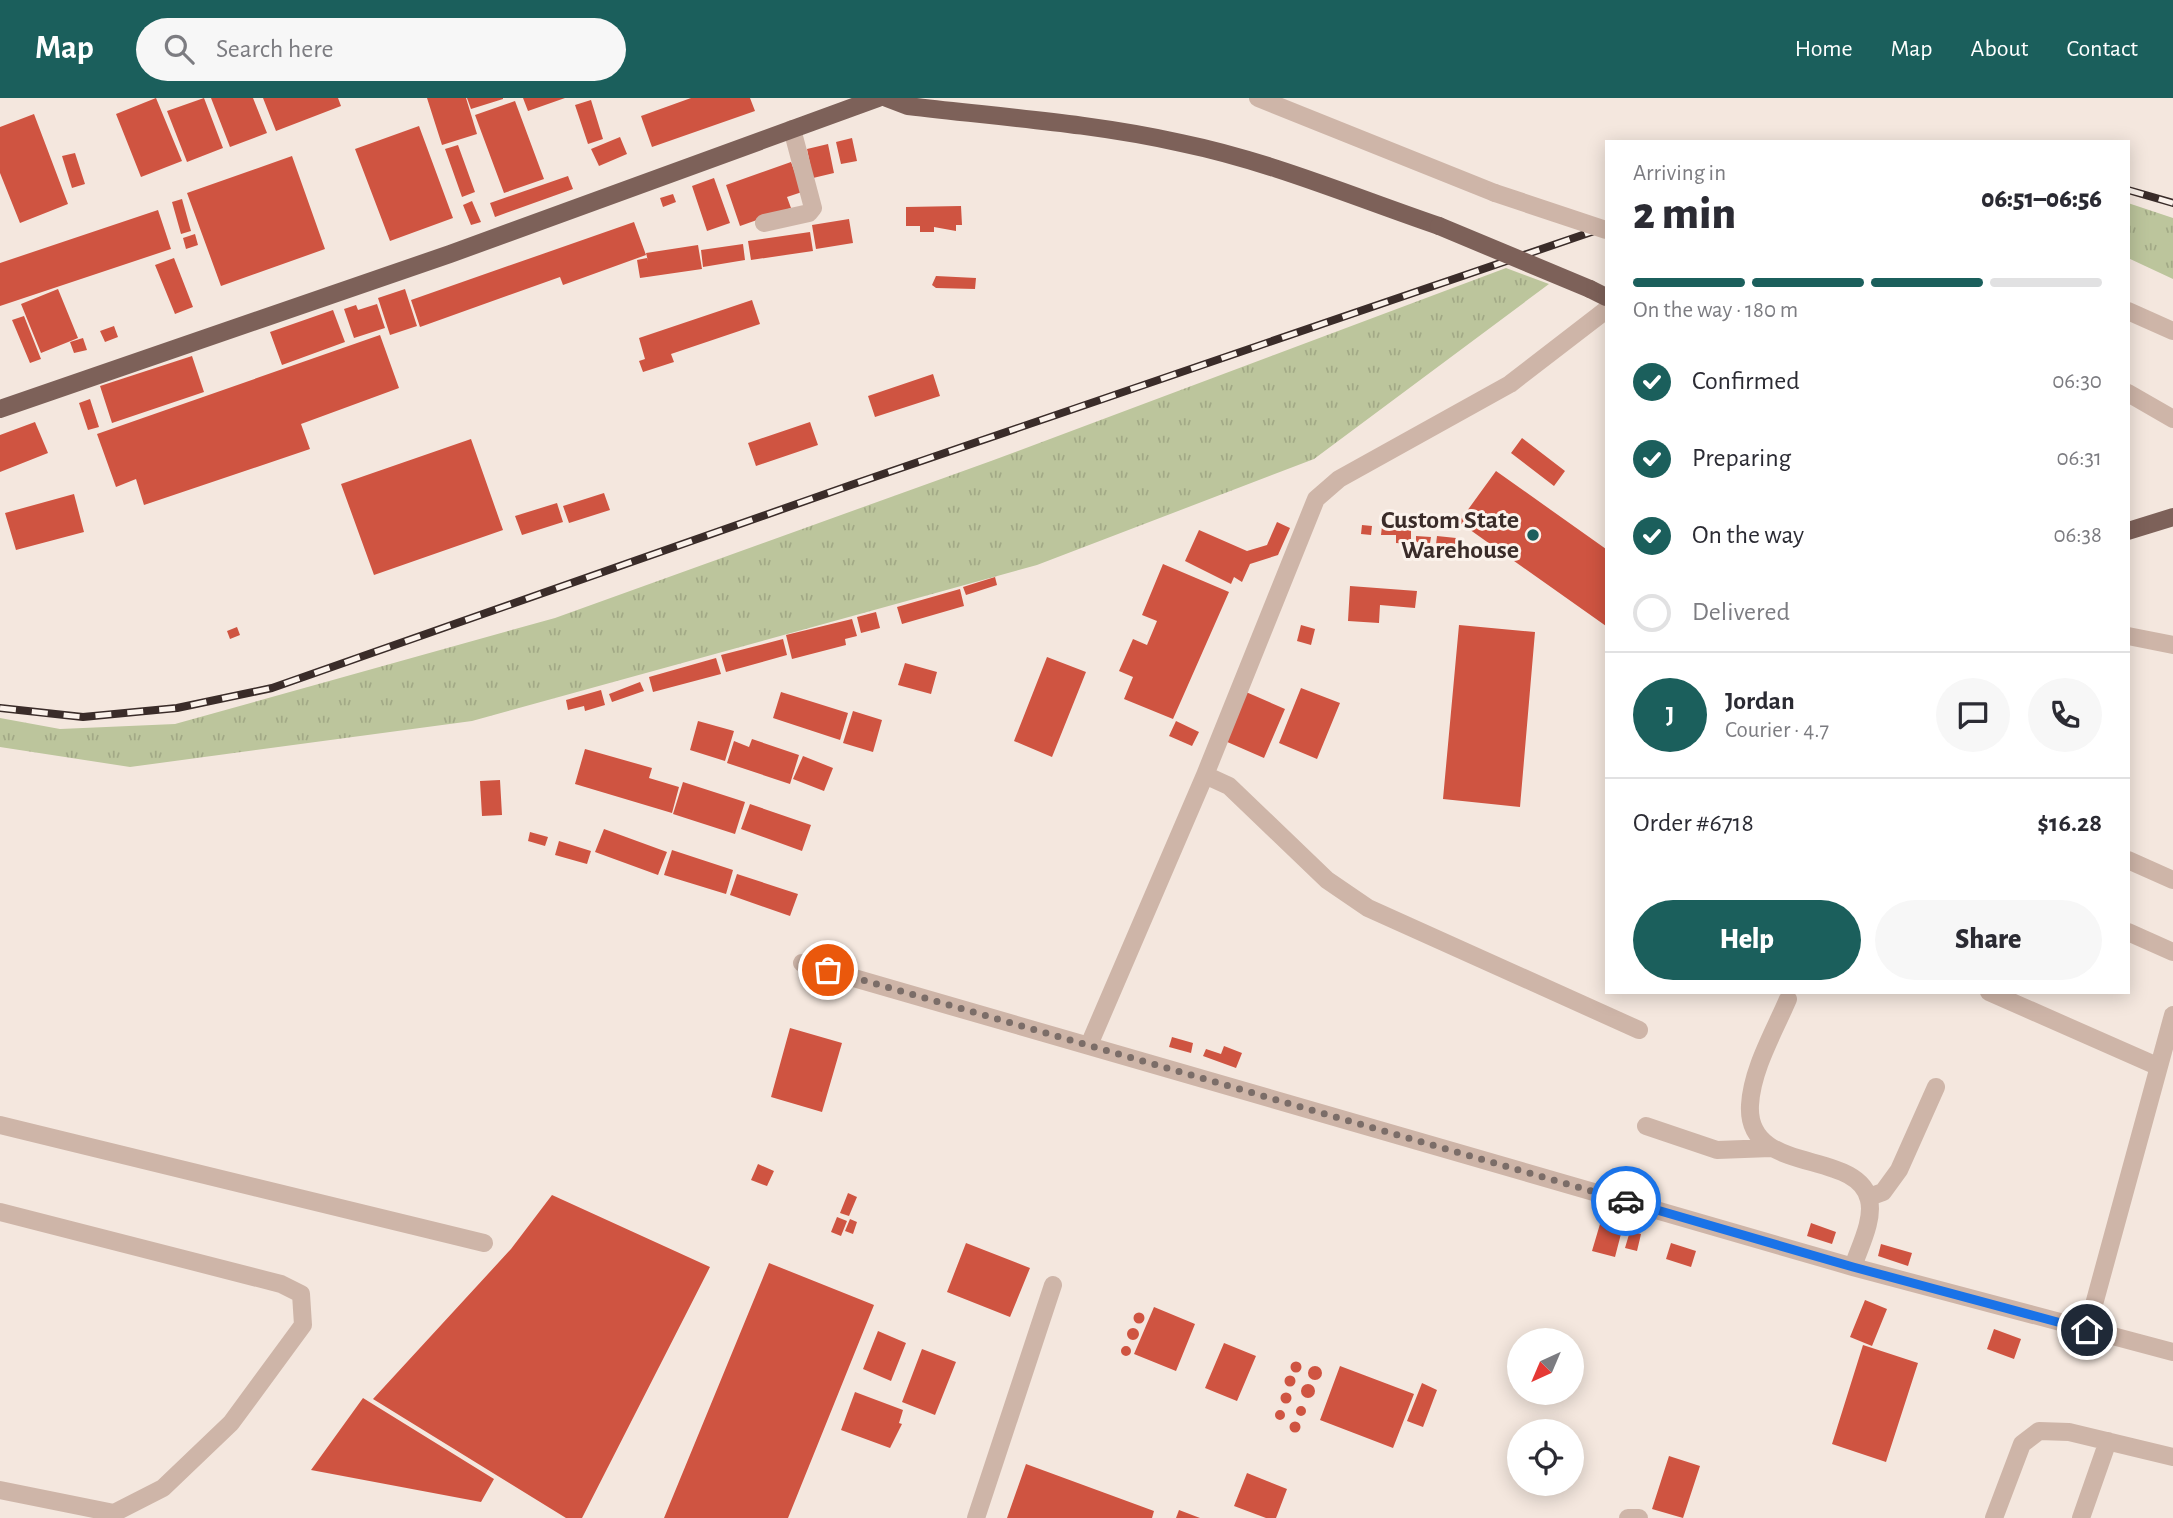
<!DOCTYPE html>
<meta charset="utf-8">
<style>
body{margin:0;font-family:"Alegreya Sans",sans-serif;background:#f7f7f7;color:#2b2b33;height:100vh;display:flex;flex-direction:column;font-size:26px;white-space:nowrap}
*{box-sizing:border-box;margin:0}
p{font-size:23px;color:#7c7c81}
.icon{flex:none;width:38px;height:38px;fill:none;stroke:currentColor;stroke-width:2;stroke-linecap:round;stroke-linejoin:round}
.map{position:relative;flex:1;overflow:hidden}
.drawer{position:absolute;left:1605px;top:42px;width:525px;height:854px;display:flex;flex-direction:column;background:#fff;border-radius:0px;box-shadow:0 4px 18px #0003}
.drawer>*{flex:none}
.needle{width:46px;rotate:224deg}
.fabs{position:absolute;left:1507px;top:1230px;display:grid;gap:14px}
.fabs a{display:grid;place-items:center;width:77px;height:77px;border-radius:50%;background:#fff;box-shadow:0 4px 18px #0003;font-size:35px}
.pin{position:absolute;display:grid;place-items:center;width:60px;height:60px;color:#fff;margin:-30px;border:4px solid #fff;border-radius:50%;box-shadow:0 2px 7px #0007}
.courier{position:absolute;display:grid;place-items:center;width:70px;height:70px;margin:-35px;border:5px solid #1a73e8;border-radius:50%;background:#fff;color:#222;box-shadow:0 2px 9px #0007}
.summary em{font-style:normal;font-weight:800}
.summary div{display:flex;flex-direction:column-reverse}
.summary{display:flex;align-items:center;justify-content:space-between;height:119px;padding:0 28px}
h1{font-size:46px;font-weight:800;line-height:52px}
.bar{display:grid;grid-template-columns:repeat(4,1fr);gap:10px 7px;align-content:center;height:84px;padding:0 28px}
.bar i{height:9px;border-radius:5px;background:#e1e1e2}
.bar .current{background:#1b5f5c}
.bar p{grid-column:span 4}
.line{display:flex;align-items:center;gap:18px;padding:0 28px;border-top:2px solid #e1e1e2}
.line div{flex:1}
.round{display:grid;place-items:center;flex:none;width:74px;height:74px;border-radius:37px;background:#f7f7f7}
ol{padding:0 28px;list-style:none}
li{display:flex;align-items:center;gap:21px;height:77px}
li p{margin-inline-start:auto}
li .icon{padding:7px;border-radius:50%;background:#1b5f5c;color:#fff;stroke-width:4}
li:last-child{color:#7c7c81}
li i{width:38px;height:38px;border:4px solid #e1e1e2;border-radius:50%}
.primary-button{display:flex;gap:14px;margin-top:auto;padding:14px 28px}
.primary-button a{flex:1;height:80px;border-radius:42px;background:#1b5f5c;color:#fff;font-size:28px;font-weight:800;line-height:80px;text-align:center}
.primary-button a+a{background:#f7f7f7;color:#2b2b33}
header{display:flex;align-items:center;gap:42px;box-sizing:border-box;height:98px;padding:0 35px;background:#1b5f5c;color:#fff}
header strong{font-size:33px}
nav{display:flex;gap:38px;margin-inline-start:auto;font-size:24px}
.search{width:490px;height:63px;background:#f7f7f7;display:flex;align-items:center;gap:18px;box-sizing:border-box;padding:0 24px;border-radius:38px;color:#7c7c81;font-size:26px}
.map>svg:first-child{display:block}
</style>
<header>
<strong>Map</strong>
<div class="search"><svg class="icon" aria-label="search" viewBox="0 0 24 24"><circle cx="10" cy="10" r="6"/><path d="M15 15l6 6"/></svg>Search here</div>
<nav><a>Home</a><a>Map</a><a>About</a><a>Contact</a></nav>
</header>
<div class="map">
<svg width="2173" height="1420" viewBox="0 0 2173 1420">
<defs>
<pattern id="grass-tufts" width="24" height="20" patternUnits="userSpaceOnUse" patternTransform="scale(1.75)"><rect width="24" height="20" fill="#bcc59c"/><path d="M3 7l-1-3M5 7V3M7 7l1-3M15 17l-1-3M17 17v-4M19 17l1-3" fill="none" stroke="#a2a986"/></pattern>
</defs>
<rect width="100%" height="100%" fill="#f4e7de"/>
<path fill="url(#grass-tufts)" d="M 2128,105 L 2173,120 L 2173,181 L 2128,160 Z
M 1506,170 L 1549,186 L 1314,361 L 1037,467 L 472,623 L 130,669 L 0,649 L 0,620 L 60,631 L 175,626 L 555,520 L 991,363 Z"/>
<path fill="#cf5441" d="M 156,0 L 182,63 L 141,79 L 116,16 Z
M 204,0 L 223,50 L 187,64 L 167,13 Z
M 211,0 L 253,0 L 267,35 L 230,49 Z
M 263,0 L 338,0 L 341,8 L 276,33 Z
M 427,0 L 466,0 L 477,36 L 442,47 Z
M 467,0 L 503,0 L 503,1 L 471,11 Z
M 523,0 L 565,0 L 528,13 Z
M 691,0 L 750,0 L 755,13 L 652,49 L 641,18 Z
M 591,2 L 603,41 L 588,46 L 575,7 Z
M 515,3 L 544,81 L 504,95 L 475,17 Z
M 34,16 L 68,106 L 20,125 L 0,75 L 0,29 Z
M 419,28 L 453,120 L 390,143 L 355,51 Z
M 620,39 L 627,56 L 599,68 L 591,51 Z
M 852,40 L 857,63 L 841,66 L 836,44 Z
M 828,46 L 834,75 L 813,80 L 807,51 Z
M 458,47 L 475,94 L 462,99 L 445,51 Z
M 75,55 L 85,86 L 72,90 L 62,58 Z
M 292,58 L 325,151 L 221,188 L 187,95 Z
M 791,64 L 802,94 L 787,99 L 791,110 L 740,128 L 726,87 Z
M 568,78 L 573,91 L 495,119 L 490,105 Z
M 714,80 L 730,125 L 707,133 L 692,88 Z
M 673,96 L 676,104 L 663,109 L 660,100 Z
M 182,101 L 191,133 L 181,136 L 172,104 Z
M 472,103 L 481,124 L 471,127 L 463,107 Z
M 961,108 L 962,127 L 956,127 L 956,133 L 934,129 L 934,134 L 920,134 L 920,128 L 906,128 L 906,109 Z
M 158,112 L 171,151 L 0,208 L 0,165 Z
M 849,121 L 853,145 L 816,151 L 812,127 Z
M 634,124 L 646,157 L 563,187 L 560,179 L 420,229 L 411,202 Z
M 810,134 L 813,153 L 751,162 L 748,143 Z
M 195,136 L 198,147 L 186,151 L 183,140 Z
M 743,146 L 745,162 L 703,169 L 701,152 Z
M 698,147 L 702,171 L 640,180 L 637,162 L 647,160 L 648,163 L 646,155 Z
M 174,160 L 193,209 L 175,216 L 155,167 Z
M 936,178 L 976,180 L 975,191 L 936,190 L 932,187 Z
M 58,191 L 78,240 L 41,255 L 21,206 Z
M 405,191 L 417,228 L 390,237 L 378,200 Z
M 752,202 L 760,226 L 671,256 L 674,264 L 643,274 L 639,263 L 645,261 L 639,240 Z
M 377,206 L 385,230 L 354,240 L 344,211 L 356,207 L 358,212 Z
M 333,212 L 345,244 L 282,267 L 270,234 Z
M 24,218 L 41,261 L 30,265 L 12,222 Z
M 114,228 L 118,239 L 105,244 L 100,233 Z
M 380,237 L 399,290 L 301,326 L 310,351 L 144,407 L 136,381 L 116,389 L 97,336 Z
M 83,240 L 87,252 L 74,255 L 70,244 Z
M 192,258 L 204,294 L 112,325 L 100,288 Z
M 933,276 L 940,298 L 875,319 L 868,298 Z
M 90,301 L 99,329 L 88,332 L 79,305 Z
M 35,324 L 48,355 L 0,374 L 0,337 Z
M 810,324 L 818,347 L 756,368 L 748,345 Z
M 1522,340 L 1565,373 L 1554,388 L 1511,355 Z
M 471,341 L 503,432 L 374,477 L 341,386 Z
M 1496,373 L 1606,451 L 1606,528 L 1459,424 Z
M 604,395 L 610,412 L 569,425 L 563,408 Z
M 74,396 L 84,434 L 16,452 L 5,415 Z
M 557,405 L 563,424 L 522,437 L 515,418 Z
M 1277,424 L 1290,430 L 1278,457 L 1250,466 L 1242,484 L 1234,479 L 1231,486 L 1185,463 L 1199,432 L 1247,453 L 1267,447 Z
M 1362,427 L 1372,428 L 1371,437 L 1361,436 Z
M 1382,428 L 1411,428 L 1411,446 L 1396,445 L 1396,437 L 1381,437 Z
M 1416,438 L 1431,439 L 1430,445 L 1416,444 Z
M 1437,438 L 1456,440 L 1454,457 L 1435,455 Z
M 1163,466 L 1229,494 L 1173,621 L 1124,601 L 1133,579 L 1119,573 L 1133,541 L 1147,547 L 1157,523 L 1142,517 Z
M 995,479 L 997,487 L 966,497 L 963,489 Z
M 1350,488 L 1417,493 L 1415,510 L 1380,507 L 1379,525 L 1348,523 Z
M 960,491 L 964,508 L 902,526 L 897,509 Z
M 876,514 L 880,530 L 861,535 L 857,519 Z
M 852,521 L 857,538 L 845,541 L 846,547 L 792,561 L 786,537 Z
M 1301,527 L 1315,531 L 1311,547 L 1297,543 Z
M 1459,527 L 1535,534 L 1520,709 L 1443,701 Z
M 237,529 L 240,537 L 230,541 L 227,533 Z
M 783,541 L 787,557 L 726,574 L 721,557 Z
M 1047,559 L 1086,574 L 1052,659 L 1014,643 Z
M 716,560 L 721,576 L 653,594 L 649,579 Z
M 905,565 L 937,574 L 931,596 L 898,587 Z
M 640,584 L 644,593 L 612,604 L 609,596 Z
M 1301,590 L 1340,605 L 1317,661 L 1279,645 Z
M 601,592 L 605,607 L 585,613 L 584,608 L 568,612 L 566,602 Z
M 781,594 L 848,615 L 840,642 L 773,620 Z
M 1246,594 L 1285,611 L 1264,660 L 1225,643 Z
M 853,613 L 882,622 L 873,654 L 843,645 Z
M 698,623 L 734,633 L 725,663 L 690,652 Z
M 1176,623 L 1199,634 L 1192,648 L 1169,638 Z
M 752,641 L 799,657 L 790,686 L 727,665 L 734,643 L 749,649 Z
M 585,651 L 652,670 L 649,680 L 679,689 L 672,715 L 575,686 Z
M 803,658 L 833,670 L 824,693 L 793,681 Z
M 500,682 L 502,717 L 482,718 L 480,683 Z
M 683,684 L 745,704 L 735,736 L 673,716 Z
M 750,706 L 811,727 L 802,753 L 741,731 Z
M 604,731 L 667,754 L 658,777 L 595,754 Z
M 530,734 L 548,739 L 545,748 L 528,743 Z
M 559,743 L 591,753 L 587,766 L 555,757 Z
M 672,752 L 733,772 L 726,796 L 664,777 Z
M 737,776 L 798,796 L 790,818 L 730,797 Z
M 790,930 L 842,945 L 822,1014 L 771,999 Z
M 1172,939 L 1193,945 L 1191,955 L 1169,949 Z
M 1224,948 L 1242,955 L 1236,970 L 1203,958 L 1206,951 L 1221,956 Z
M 758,1066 L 774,1073 L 767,1088 L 751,1082 Z
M 848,1095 L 857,1099 L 849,1118 L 840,1115 Z
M 552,1097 L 710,1169 L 582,1420 L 566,1420 L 373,1301 L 511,1151 Z
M 837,1119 L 847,1123 L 841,1138 L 831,1134 Z
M 850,1121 L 857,1124 L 853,1136 L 845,1133 Z
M 1811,1125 L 1836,1134 L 1832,1146 L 1807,1138 Z
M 1600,1126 L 1622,1132 L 1615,1159 L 1592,1153 Z
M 1630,1133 L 1641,1136 L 1637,1153 L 1625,1150 Z
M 966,1145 L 1030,1170 L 1010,1219 L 947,1194 Z
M 1671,1145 L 1696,1153 L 1691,1169 L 1666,1161 Z
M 1881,1146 L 1912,1155 L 1908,1168 L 1878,1158 Z
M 769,1165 L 874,1207 L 788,1420 L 664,1420 Z
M 1865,1202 L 1887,1211 L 1872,1248 L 1850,1239 Z
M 1154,1209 L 1195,1226 L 1176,1273 L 1134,1256 Z
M1133.5 1220a5.5 5.5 0 1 1 11 0a5.5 5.5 0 1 1-11 0Z
M1127 1236a6 6 0 1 1 12 0a6 6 0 1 1-12 0Z
M 1994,1231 L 2021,1241 L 2014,1261 L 1987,1251 Z
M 878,1233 L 906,1245 L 891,1283 L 863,1271 Z
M 1224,1245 L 1256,1258 L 1237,1303 L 1205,1290 Z
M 1863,1247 L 1918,1265 L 1886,1364 L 1832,1346 Z
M1121 1253a5 5 0 1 1 10 0a5 5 0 1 1-10 0Z
M 922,1251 L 956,1264 L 935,1317 L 902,1304 Z
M1290.5 1269a5.5 5.5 0 1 1 11 0a5.5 5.5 0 1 1-11 0Z
M 1340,1268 L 1414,1296 L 1393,1350 L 1320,1322 Z
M1308 1275a7 7 0 1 1 14 0a7 7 0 1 1-14 0Z
M1284.5 1283a5.5 5.5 0 1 1 11 0a5.5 5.5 0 1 1-11 0Z
M 1422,1285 L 1437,1292 L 1423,1329 L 1407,1323 Z
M1301 1293a7 7 0 1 1 14 0a7 7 0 1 1-14 0Z
M 855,1294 L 903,1312 L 899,1325 L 902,1326 L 890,1350 L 841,1332 Z
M1280.5 1300a5.5 5.5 0 1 1 11 0a5.5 5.5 0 1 1-11 0Z
M 363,1300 L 494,1381 L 481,1404 L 311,1372 Z
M1296 1313a5 5 0 1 1 10 0a5 5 0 1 1-10 0Z
M1275 1317a5 5 0 1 1 10 0a5 5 0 1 1-10 0Z
M1289.5 1329a5.5 5.5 0 1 1 11 0a5.5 5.5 0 1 1-11 0Z
M 1669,1358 L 1700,1368 L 1683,1420 L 1652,1411 Z
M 1026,1366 L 1154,1413 L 1152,1420 L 1007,1420 Z
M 1247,1375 L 1287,1391 L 1276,1420 L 1266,1420 L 1234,1408 Z
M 1179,1412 L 1200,1420 L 1176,1420 Z"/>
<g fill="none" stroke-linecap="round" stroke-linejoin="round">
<path stroke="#ceb5a8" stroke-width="18" d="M 1258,0 L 1495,95
M 764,125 L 809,115 L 813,110 L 792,31
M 2128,213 L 2173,233
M 2128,295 L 2173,321
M 2128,538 L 2173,547
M 1205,677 L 1229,688 L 1327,782 L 1368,810 L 1639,932
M 2128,762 L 2173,782
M 2128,834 L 2173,854
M 802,865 L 1853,1169 L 2173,1254
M 1989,894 L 2157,968
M 1788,901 C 1774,934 1752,971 1750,1007 C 1746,1079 1858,1050 1869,1102 C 1874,1122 1859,1150 1853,1169
M 1089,947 L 1205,677 L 1316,401 L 1339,381 L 1510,286 L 1606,212
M 0,1027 L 484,1145
M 1646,1028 L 1717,1052 L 1771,1050
M 1869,1099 L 1883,1094 L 1899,1072 L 1936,989
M 0,1114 L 281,1186 L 301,1196 L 303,1227 L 231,1325 L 163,1390 L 114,1415 L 0,1392
M 2087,1232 L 2173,917
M 976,1420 L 1053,1187
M 1628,1420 L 1639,1420
M 1994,1420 L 2022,1346 L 2039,1333 L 2069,1334 L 2173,1359
M 2081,1420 L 2108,1343"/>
<path stroke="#7d6159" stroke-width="18" d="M 887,0 L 908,8 C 999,19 1092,25 1181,45 C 1269,63 1354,99 1439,128
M 1590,191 L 1606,199
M 0,311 L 450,156 L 878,0
M 2128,433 L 2173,419"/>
<g stroke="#3a2c29" stroke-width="8">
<path id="rail" d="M 2128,92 L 2173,105
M 0,610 L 83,619 L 177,610 L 272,590 L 851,387 L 1606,129"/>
</g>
<use href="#rail" stroke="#fbf2eb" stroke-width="5" stroke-dasharray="16" stroke-linecap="butt"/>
<path stroke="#ceb5a8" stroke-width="18" d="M 1495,95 L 1606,132"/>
<path stroke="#7d6159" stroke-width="18" d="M 1439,128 L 1590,191"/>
</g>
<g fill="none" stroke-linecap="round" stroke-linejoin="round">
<path stroke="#7b6d68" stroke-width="7" stroke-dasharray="0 12.6" d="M 828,872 L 1626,1103"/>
<path stroke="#1a73e8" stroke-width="9" d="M 1626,1103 L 1853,1169 L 2087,1232"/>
</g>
<circle fill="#1b5f5c" stroke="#fbf2eb" stroke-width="2.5" cx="1533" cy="437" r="7"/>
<g text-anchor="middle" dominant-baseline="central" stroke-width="6" stroke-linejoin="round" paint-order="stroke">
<g font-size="26" font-weight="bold" fill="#3a2c29" stroke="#fbf2eb" text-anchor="end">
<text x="1519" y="422">Custom State<tspan x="1519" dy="30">Warehouse</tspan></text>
</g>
</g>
</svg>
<div class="fabs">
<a><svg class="needle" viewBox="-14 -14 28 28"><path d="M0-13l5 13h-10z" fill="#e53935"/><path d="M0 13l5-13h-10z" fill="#7c7c81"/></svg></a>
<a><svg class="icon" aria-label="locate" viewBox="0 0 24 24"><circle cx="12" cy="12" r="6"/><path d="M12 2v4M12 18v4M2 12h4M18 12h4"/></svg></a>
</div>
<div class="pin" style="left:828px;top:872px;background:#ea580c"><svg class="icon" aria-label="bag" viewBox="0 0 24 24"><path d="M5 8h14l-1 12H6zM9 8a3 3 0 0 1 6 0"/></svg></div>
<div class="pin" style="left:2087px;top:1232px;background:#1f2937"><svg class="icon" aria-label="home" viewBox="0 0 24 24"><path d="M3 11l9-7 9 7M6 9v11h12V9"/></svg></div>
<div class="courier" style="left:1626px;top:1103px"><svg class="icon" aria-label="car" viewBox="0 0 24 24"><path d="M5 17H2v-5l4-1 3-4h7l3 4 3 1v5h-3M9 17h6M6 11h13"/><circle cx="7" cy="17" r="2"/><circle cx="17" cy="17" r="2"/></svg></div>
<section class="drawer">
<div class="summary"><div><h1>2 min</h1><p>Arriving in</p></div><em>06:51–06:56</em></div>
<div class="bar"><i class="current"></i><i class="current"></i><i class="current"></i><i></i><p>On the way · 180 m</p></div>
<ol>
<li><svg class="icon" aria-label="check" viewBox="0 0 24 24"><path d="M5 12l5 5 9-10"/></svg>Confirmed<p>06:30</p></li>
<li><svg class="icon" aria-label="check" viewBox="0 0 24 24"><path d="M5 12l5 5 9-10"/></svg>Preparing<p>06:31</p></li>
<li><svg class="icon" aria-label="check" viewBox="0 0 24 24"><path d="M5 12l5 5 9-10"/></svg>On the way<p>06:38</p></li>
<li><i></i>Delivered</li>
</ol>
<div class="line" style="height:126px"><b class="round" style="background:#1b5f5c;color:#fff">J</b><div><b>Jordan</b><p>Courier · 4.7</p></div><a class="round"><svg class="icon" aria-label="chat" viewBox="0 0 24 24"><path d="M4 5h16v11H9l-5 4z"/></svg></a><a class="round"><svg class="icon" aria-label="phone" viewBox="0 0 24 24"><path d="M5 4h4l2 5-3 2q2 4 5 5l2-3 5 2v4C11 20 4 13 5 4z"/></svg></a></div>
<div class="line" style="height:91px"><div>Order #6718</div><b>$16.28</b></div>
<div class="primary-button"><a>Help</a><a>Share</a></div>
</section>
</div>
